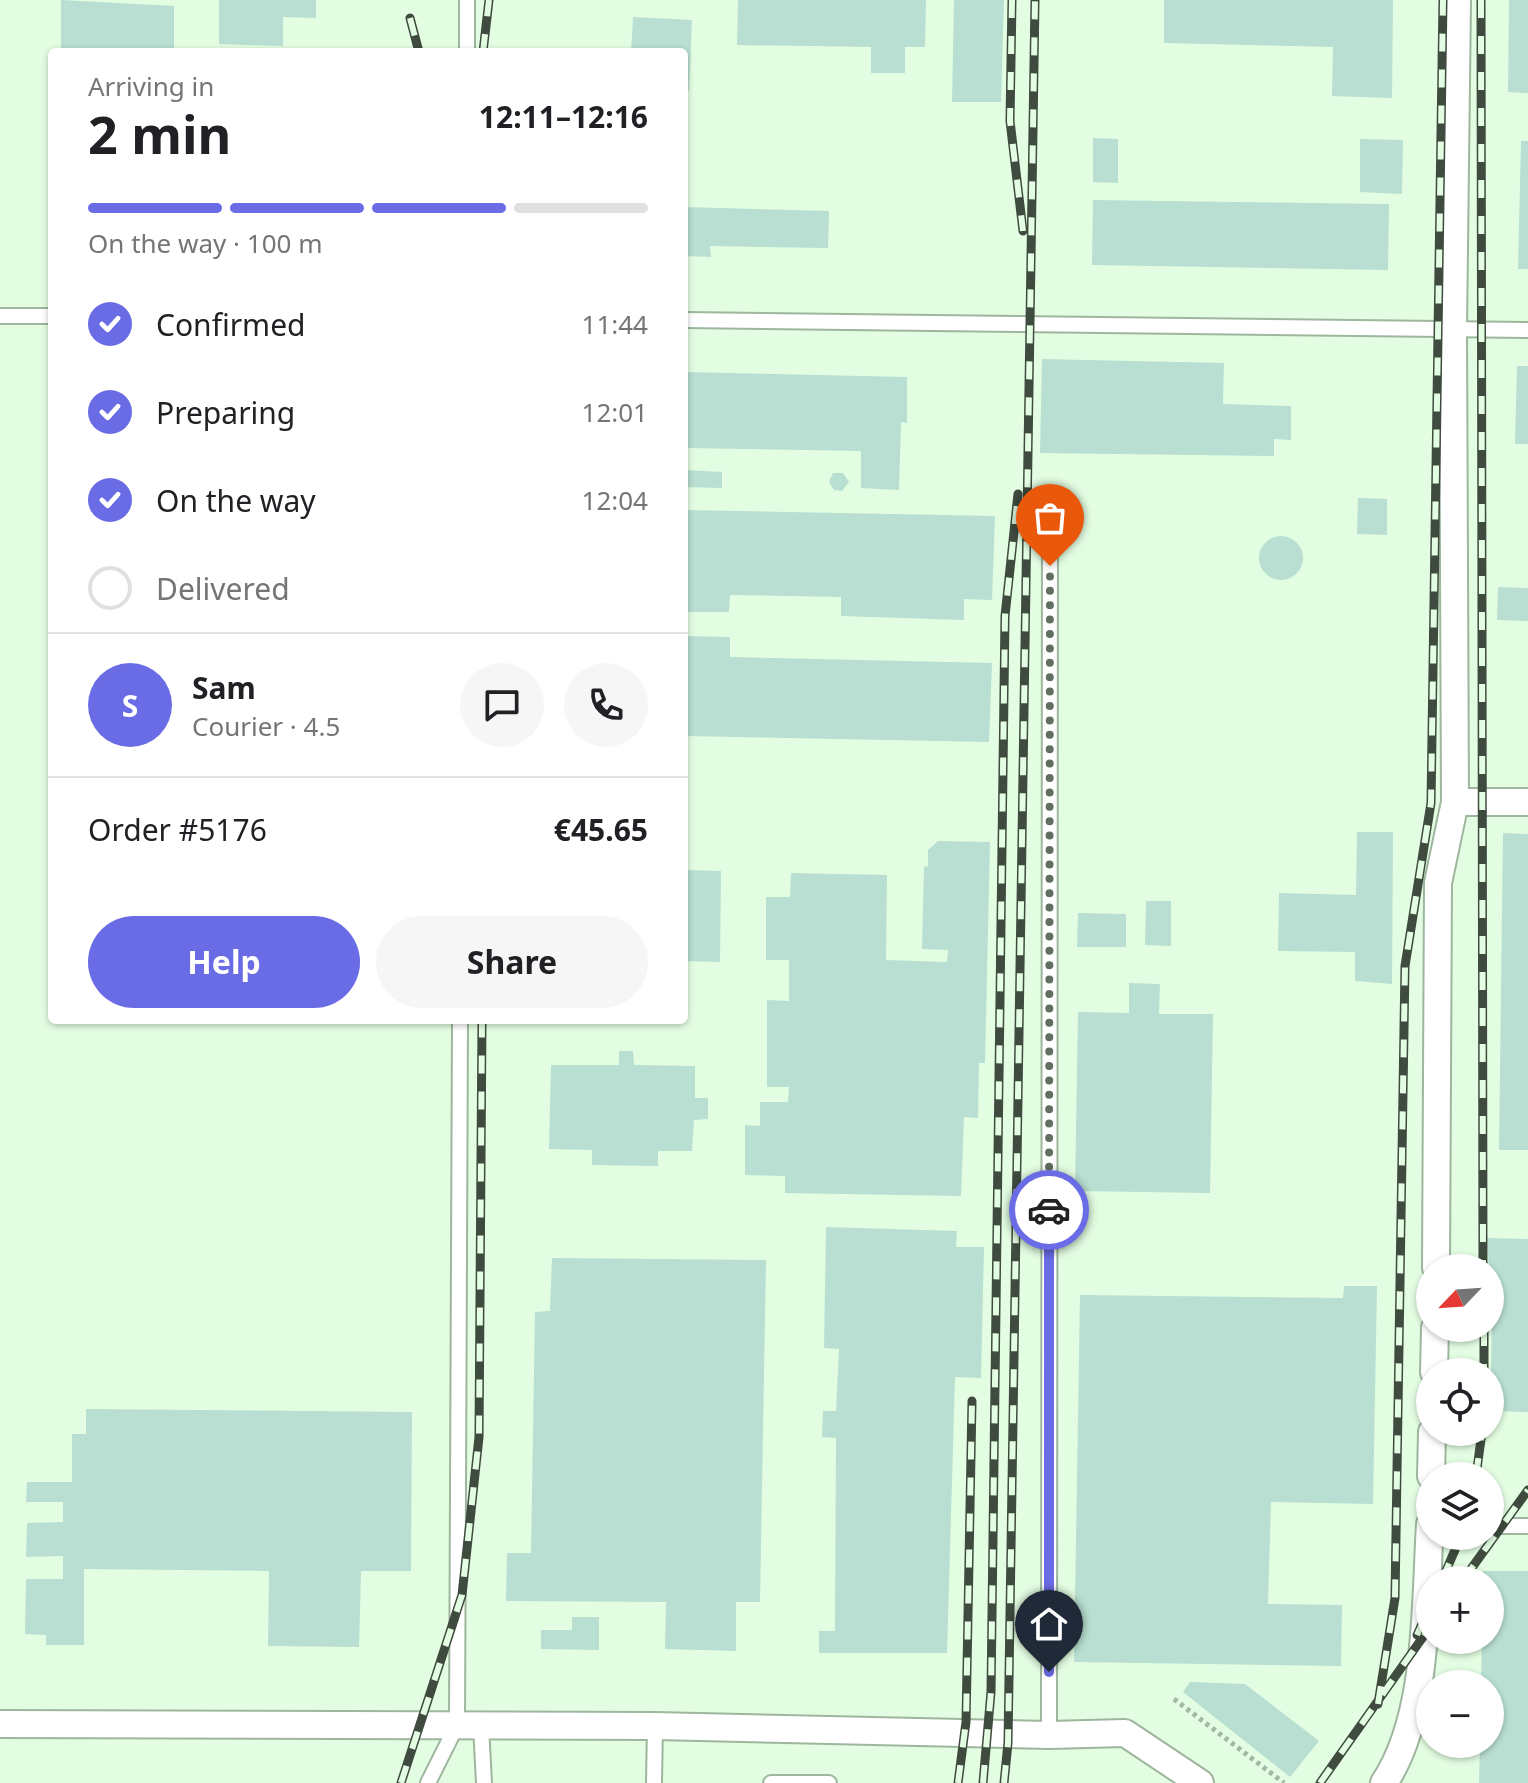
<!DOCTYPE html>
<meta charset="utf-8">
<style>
body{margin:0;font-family:"Noto Sans",sans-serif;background:#f6f6f6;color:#202124;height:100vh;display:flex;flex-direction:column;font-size:30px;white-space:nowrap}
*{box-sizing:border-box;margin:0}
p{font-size:26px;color:#757577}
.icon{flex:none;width:44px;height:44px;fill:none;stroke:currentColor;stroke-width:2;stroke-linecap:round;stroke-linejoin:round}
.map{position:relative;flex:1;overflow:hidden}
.sheet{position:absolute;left:48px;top:48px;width:640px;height:976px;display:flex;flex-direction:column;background:#fff;border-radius:8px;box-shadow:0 2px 6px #0004}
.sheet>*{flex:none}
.needle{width:52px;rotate:245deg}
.fabs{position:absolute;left:1416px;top:1254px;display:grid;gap:16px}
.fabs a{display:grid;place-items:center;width:88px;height:88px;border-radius:50%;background:#fff;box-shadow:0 2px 6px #0004;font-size:40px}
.pin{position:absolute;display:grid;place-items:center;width:68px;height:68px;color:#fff;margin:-82px -34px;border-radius:50% 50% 50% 0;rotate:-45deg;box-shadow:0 0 8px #0007}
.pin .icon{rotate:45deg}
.courier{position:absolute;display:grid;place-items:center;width:80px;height:80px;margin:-40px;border:6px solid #6a6ce6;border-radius:50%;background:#fff;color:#222;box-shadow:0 2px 10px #0007}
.headline em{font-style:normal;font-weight:700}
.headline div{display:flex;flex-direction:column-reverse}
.headline{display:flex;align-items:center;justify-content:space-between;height:136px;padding:0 40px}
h1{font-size:52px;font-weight:700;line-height:60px}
.bar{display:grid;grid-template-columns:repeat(4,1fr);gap:12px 8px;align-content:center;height:96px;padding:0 40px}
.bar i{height:10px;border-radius:6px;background:#e0e0e0}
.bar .current{background:#6a6ce6}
.bar p{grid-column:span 4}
.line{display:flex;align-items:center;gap:20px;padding:0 40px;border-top:2px solid #e0e0e0}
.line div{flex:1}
.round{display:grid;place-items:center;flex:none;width:84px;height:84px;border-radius:42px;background:#f6f6f6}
ol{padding:0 40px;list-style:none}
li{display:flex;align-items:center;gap:24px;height:88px}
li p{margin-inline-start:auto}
li .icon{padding:8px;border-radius:50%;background:#6a6ce6;color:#fff;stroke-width:4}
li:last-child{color:#757577}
li i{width:44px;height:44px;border:4px solid #e0e0e0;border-radius:50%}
.primary-button{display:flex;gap:16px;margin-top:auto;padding:16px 40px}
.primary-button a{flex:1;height:92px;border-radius:48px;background:#6a6ce6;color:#fff;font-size:32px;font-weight:700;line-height:92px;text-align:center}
.primary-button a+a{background:#f6f6f6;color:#202124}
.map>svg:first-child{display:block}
</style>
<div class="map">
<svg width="1528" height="1783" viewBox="0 0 1528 1783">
<rect width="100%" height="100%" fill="#e3fde2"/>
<path fill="#b8dfd1" d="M 61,0 L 174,6 L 174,52 L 61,52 Z
M 219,0 L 316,0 L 316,18 L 283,17 L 283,46 L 219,44 Z
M 738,0 L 926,0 L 925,47 L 905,47 L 905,73 L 871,73 L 871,47 L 737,45 Z
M 954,0 L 1004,0 L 1001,102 L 952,102 Z
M 1164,0 L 1393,0 L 1392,98 L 1332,96 L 1333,47 L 1164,43 Z
M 1509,0 L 1528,0 L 1528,93 L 1508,92 Z
M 633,17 L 692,20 L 689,91 L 684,91 L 684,52 L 631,52 Z
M 1093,138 L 1118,139 L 1118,183 L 1093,182 Z
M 1360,139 L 1403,140 L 1402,194 L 1360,192 Z
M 1521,141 L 1528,141 L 1528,269 L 1518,269 Z
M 1093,200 L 1389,204 L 1388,270 L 1092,265 Z
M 684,207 L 829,211 L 828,248 L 710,246 L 711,257 L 684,256 Z
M 1042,359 L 1224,363 L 1223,404 L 1291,406 L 1291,440 L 1274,439 L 1274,456 L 1040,453 Z
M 1517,366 L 1528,366 L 1528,444 L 1515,444 Z
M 684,372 L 907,377 L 907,423 L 901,422 L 899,490 L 861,488 L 861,451 L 684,448 Z
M 684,470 L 722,472 L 722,488 L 684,487 Z
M 833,473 L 843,473 L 849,482 L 842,491 L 834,490 L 829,482 Z
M 1358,498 L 1387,499 L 1387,535 L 1357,534 Z
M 684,510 L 995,516 L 992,600 L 964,599 L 964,620 L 841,616 L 841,597 L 730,595 L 729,612 L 684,612 Z
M1259 558a22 22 0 1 1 44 0a22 22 0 1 1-44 0Z
M 49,586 L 52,586 L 52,723 L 48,723 Z
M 1498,587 L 1528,588 L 1528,621 L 1497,620 Z
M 684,636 L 730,637 L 730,657 L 992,663 L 989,742 L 684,736 Z
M 1357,832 L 1393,832 L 1392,984 L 1355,981 L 1355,952 L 1278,951 L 1279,893 L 1356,895 Z
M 1503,833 L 1528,834 L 1528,1150 L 1499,1150 Z
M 938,841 L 990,842 L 985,1063 L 979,1063 L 978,1118 L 964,1117 L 961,1196 L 785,1193 L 785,1176 L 745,1175 L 745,1125 L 760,1126 L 760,1102 L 788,1102 L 789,1087 L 767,1087 L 767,1000 L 789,1001 L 789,960 L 766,960 L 766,897 L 790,897 L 791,873 L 887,875 L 886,960 L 947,962 L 948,950 L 922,949 L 924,867 L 928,866 L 928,850 Z
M 684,870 L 721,871 L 720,962 L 684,961 Z
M 1146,901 L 1171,901 L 1171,946 L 1145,945 Z
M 1078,913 L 1126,914 L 1126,947 L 1077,947 Z
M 1129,983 L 1160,984 L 1159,1014 L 1213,1014 L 1210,1193 L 1075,1191 L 1078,1012 L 1129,1013 Z
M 619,1051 L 633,1051 L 634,1065 L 695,1066 L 695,1098 L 708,1098 L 708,1119 L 694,1120 L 692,1151 L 658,1151 L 658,1166 L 592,1165 L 592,1150 L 549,1149 L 551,1065 L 619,1065 Z
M 826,1227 L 957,1231 L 956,1247 L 984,1247 L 981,1378 L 955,1377 L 947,1653 L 819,1653 L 819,1631 L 835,1631 L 836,1438 L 822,1437 L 823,1411 L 836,1411 L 839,1349 L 824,1348 Z
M 1487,1238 L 1528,1239 L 1528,1412 L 1490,1411 L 1492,1318 Z
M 552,1258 L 766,1260 L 760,1602 L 736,1602 L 736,1651 L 665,1649 L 666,1602 L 506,1601 L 507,1553 L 531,1553 L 535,1312 L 550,1311 Z
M 1344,1286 L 1377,1286 L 1373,1504 L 1271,1502 L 1268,1604 L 1342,1605 L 1341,1666 L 1074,1662 L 1080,1295 L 1343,1298 Z
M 86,1409 L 412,1412 L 411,1571 L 361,1571 L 359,1647 L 268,1646 L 269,1571 L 84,1569 L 84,1645 L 46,1645 L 46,1635 L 25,1634 L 26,1579 L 63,1579 L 63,1556 L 26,1557 L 27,1523 L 63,1522 L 63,1502 L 26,1502 L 27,1482 L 72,1482 L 72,1434 L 86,1434 Z
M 1483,1571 L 1528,1571 L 1528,1783 L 1479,1783 L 1480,1744 L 1490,1744 L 1490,1684 L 1481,1684 L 1482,1640 L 1490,1640 L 1490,1580 L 1483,1580 Z
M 572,1617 L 599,1617 L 599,1650 L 541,1649 L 541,1630 L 572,1630 Z
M 1190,1682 L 1245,1684 L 1319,1741 L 1290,1777 L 1183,1692 Z"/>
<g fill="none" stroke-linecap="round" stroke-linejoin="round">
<g stroke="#9db69d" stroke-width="18">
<path id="service" d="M 467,52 L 467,0
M 0,316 L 52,316
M 684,320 L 1528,330
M 1490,1526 L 1528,1526
M 481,1726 L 484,1783
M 1049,1735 L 1050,503
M 428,1783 L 457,1725 L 460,1020
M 654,1783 L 655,1726
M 771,1783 L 829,1783"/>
</g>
<g stroke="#9db69d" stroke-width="30">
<path id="minor" d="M 1455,802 L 1528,802
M 1436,1268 L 1438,883 L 1455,802 L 1453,330 L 1457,0
M 1434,1372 L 1435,1328
M 1431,1476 L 1432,1432
M 0,1724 L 655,1726 L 1049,1735 L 1125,1733 L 1200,1783
M 1384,1783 C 1429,1716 1425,1603 1430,1524"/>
</g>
<path stroke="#a3b8a2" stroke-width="5" stroke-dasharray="4 4" stroke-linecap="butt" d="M 1174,1699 L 1284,1783"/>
<use href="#service" stroke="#fff" stroke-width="14"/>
<use href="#minor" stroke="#fff" stroke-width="26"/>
<g stroke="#3f4b3e" stroke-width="9">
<path id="rail" d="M 1012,0 L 1010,121 L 1023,231
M 1481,0 L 1483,1268
M 410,18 L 419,52
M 483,52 L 489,0
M 1484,1328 L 1484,1372
M 1476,1476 L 1482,1432
M 1442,1580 L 1461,1536
M 1463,1580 L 1528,1490
M 1417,1635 L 1430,1606
M 1378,1704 L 1395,1598 L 1405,966 L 1431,803 L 1443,0
M 401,1783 L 462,1595 L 479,1437 L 482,1020
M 958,1783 L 966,1722 L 972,1401
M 983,1783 L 991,1692 L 1005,616 L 1018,494
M 1004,1783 L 1008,1743 L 1035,0
M 1320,1783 L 1430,1627"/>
</g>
<use href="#rail" stroke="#e3fde2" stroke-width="6" stroke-dasharray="18" stroke-linecap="butt"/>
</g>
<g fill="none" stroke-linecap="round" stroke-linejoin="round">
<path stroke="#606f5f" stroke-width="8" stroke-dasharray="0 14.4" d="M 1049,1210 L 1050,566"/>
<path stroke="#6a6ce6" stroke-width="10" d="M 1049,1672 L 1049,1210"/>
</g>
</svg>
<div class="fabs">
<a><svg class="needle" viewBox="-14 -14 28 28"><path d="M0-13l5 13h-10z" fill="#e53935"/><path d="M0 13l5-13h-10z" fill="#757577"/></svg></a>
<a><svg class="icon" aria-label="locate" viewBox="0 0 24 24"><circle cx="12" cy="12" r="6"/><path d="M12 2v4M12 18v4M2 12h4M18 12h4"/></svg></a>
<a><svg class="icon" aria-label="layers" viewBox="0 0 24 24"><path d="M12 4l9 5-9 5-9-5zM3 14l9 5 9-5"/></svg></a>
<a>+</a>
<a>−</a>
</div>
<div class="pin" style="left:1050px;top:566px;background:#ea580c"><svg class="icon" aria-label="bag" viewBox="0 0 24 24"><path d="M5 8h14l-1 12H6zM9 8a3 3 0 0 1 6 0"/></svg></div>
<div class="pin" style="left:1049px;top:1672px;background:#1f2937"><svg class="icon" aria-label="home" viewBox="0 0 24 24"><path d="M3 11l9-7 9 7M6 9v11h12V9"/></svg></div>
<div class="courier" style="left:1049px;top:1210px"><svg class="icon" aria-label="car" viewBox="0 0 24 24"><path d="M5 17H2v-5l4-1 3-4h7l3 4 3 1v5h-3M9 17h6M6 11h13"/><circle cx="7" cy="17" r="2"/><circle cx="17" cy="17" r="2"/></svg></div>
<section class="sheet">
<div class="headline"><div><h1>2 min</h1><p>Arriving in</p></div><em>12:11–12:16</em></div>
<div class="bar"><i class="current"></i><i class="current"></i><i class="current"></i><i></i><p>On the way · 100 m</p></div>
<ol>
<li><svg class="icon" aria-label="check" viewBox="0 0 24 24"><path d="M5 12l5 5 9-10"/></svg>Confirmed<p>11:44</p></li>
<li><svg class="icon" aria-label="check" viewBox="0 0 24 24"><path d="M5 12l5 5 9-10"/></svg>Preparing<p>12:01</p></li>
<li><svg class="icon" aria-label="check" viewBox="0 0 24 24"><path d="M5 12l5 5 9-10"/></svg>On the way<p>12:04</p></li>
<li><i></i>Delivered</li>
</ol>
<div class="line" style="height:144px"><b class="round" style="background:#6a6ce6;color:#fff">S</b><div><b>Sam</b><p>Courier · 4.5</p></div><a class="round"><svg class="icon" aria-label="chat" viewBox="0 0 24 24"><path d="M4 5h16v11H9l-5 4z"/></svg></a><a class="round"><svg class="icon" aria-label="phone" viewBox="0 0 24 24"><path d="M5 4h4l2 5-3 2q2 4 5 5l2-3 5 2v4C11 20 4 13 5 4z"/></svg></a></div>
<div class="line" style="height:104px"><div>Order #5176</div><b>€45.65</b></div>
<div class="primary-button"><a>Help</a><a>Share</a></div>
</section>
</div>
